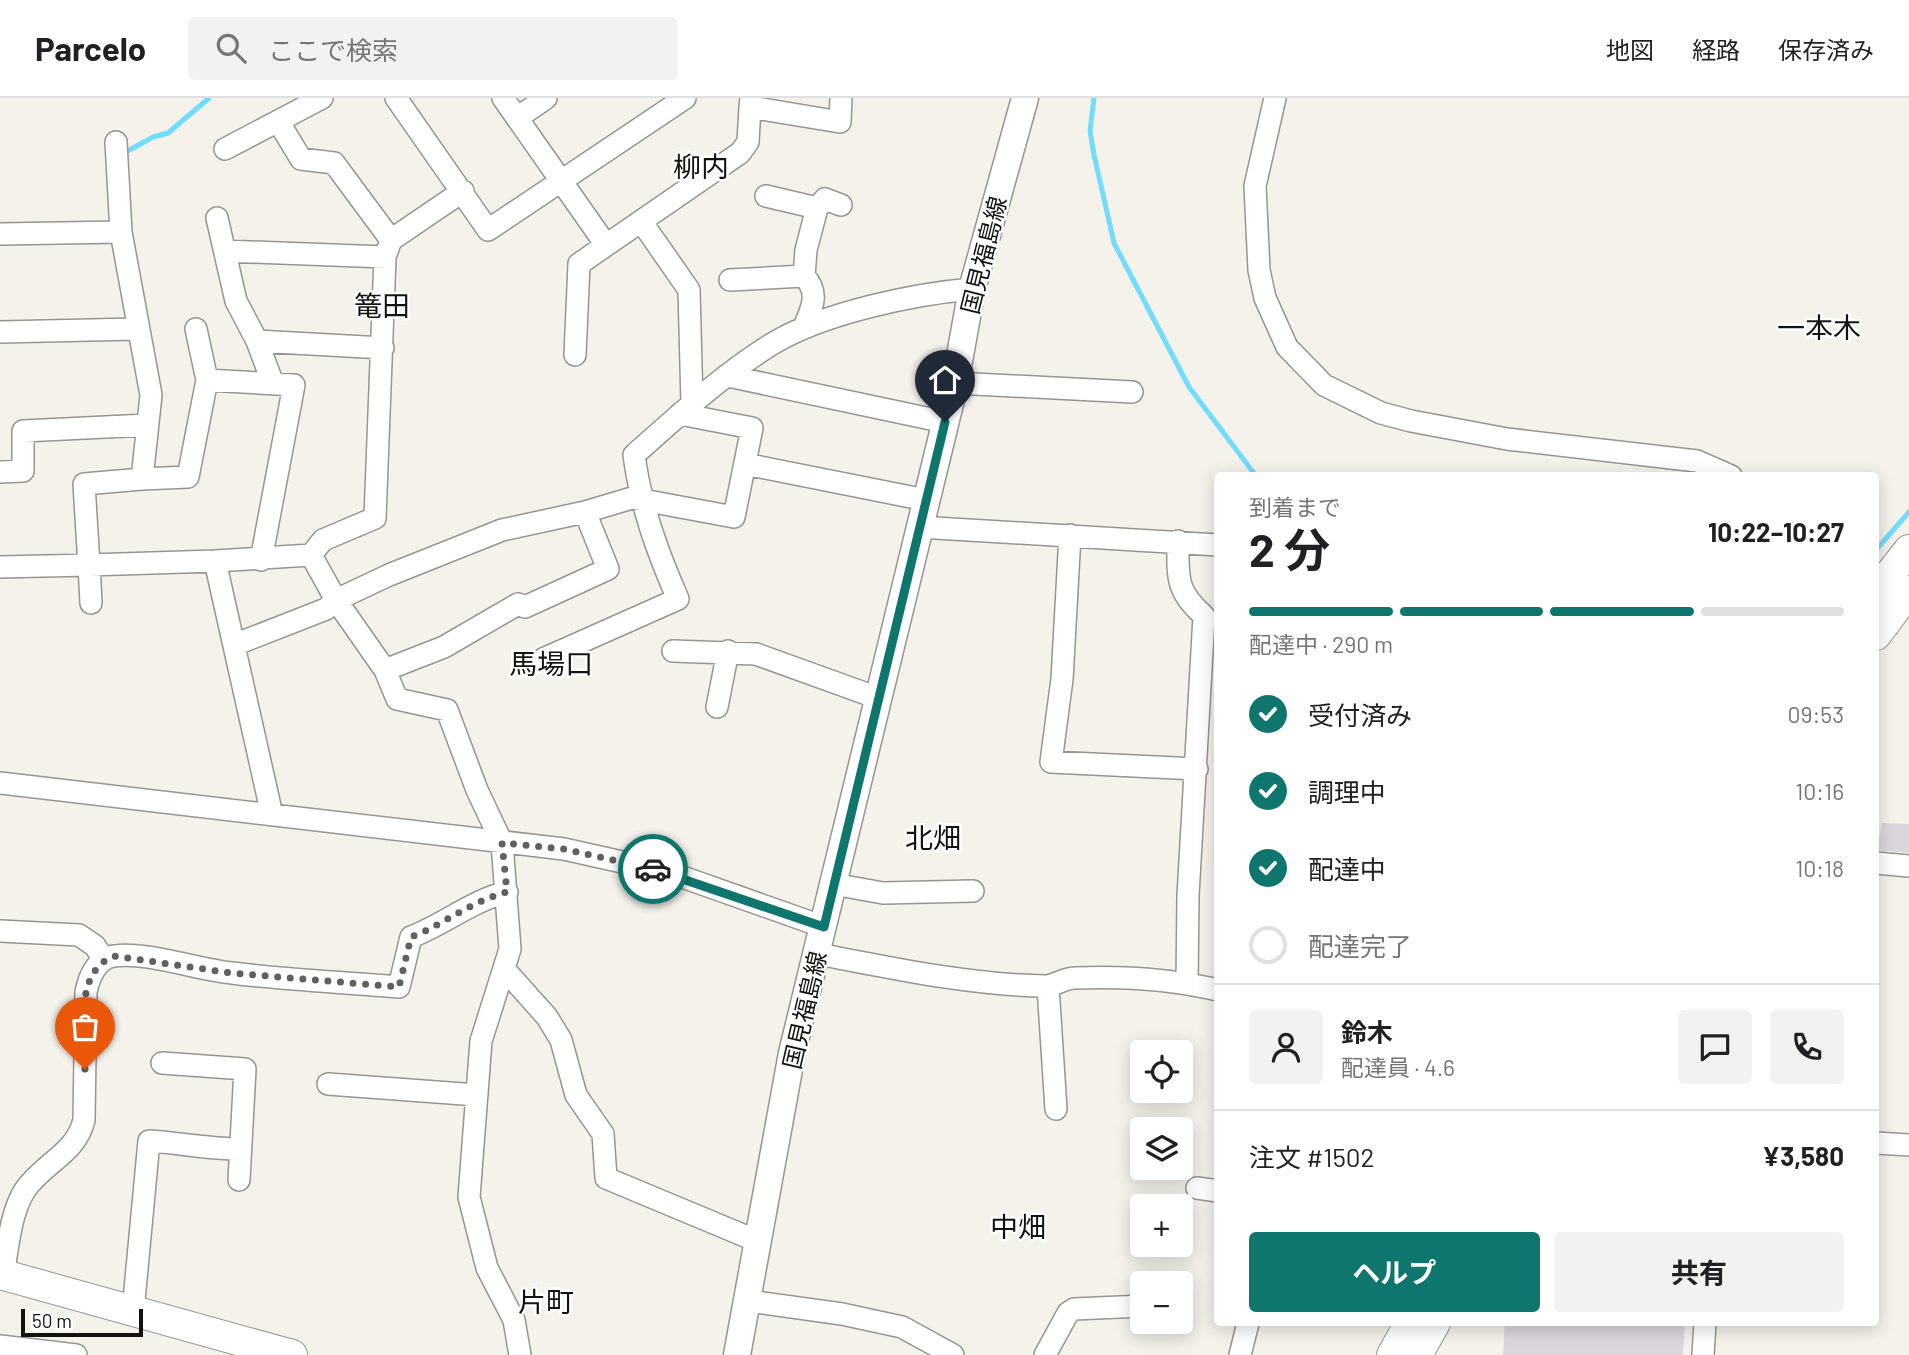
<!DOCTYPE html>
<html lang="ja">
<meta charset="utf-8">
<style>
body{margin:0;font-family:Barlow,"Noto Sans JP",sans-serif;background:#f2f2f2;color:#202124;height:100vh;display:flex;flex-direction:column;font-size:26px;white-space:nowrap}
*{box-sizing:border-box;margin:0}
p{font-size:23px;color:#757577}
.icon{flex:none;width:38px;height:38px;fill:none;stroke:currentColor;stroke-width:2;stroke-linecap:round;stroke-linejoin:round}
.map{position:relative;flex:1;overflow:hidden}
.panel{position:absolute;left:1214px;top:374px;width:665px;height:854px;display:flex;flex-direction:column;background:#fff;border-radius:7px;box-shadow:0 4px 18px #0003}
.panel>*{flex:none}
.fabs{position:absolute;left:1130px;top:942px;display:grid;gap:14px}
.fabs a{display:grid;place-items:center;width:63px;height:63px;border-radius:7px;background:#fff;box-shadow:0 4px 18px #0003;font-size:35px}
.scale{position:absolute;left:21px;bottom:18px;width:122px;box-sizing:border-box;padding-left:7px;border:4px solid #13120f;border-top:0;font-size:19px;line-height:24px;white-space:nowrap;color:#13120f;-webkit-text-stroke:5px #fff;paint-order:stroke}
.pin{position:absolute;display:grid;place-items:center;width:60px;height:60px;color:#fff;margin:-72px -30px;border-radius:50% 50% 50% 0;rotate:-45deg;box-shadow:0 0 7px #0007}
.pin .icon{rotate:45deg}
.courier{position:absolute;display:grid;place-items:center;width:70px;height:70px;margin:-35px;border:5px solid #0f766e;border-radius:50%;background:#fff;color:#222;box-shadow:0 2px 9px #0007}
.summary em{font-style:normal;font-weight:700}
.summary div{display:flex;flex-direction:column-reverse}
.summary{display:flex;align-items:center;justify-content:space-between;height:119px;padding:0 35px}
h1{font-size:46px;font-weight:700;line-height:52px}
.bar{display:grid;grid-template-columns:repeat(4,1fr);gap:10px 7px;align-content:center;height:84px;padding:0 35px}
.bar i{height:9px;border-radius:5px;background:#e0e0e0}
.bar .on{background:#0f766e}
.bar p{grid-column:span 4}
.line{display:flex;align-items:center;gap:18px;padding:0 35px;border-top:2px solid #e0e0e0}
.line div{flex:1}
.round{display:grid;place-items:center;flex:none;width:74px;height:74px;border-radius:7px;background:#f2f2f2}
ol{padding:0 35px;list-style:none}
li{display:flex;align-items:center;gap:21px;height:77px}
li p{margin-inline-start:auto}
li .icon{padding:7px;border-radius:50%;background:#0f766e;color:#fff;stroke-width:4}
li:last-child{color:#757577}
li i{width:38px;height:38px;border:4px solid #e0e0e0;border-radius:50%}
.action{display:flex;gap:14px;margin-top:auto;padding:14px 35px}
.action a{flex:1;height:80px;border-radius:7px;background:#0f766e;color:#fff;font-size:28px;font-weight:700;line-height:80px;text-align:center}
.action a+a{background:#f2f2f2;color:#202124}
header{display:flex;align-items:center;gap:42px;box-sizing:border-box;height:98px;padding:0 35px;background:#fff;border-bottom:2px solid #e0e0e0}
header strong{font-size:33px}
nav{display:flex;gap:38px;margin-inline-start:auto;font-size:24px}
.search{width:490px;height:63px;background:#f2f2f2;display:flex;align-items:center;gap:18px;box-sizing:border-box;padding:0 24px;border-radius:7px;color:#757577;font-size:26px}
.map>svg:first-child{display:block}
</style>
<header>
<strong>Parcelo</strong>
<div class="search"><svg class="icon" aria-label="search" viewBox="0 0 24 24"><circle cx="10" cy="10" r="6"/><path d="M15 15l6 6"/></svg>ここで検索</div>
<nav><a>地図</a><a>経路</a><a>保存済み</a></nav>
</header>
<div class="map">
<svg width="1909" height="1257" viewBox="0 0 1909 1257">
<rect width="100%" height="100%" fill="#f5f1eb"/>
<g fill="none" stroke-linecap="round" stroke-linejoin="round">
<path stroke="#71dcfb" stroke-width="5" d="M 1094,0 L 1090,33 L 1094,57 L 1114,145 L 1189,289 L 1256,378
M 124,55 L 153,39 L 168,35 L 209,0
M 1876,452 L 1909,414"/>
</g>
<path fill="#dbd6db" d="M 1882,725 L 1909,726 L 1909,755 L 1876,752 L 1876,738 L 1880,738 Z
M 1505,1225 L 1685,1225 L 1683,1257 L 1503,1257 Z"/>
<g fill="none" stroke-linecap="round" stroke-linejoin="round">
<g stroke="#98958f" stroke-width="24">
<path id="minor" d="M 396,0 L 488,132 L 685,0
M 503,0 L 517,20 L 546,0
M 751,0 L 750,9 L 840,24 L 841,0
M 1275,0 L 1255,88 L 1259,172 L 1265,200 L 1287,249 L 1324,287 L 1381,315 L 1411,323 L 1507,341 L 1697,363 L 1731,378
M 517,20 L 606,147
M 278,23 L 301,61 L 334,65 L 391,142
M 225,51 L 322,0
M 463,93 L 391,142 L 385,159 L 375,420 L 323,442 L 311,457 L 336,502 L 385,572 L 397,601 L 447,612 L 477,692 L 502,745 L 510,851 L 481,943 L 469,1099 L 487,1170 L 514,1222 L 520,1257
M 766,98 L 817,110 L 806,152 L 804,178 C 820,195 812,210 804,229
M 817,110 L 825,101 L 841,107
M 217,120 L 236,203 L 257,243 L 383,250
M 641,123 L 689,192 L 692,306
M 121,134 L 151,297 L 142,381 L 84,386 L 89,467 L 215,463 L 272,717
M 0,136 L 121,134 L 116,44
M 225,153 L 385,159
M 730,182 L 804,178
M 0,234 L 136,231
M 257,243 L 273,286
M 575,257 L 579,166 L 740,55 L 748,44 L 750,9
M 728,278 L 945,324
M 207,282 L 294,287 L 261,462
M 955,285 L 1132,294
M 745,366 L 926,402
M 0,374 L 23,373 L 23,333 L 147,327
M 142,381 L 188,379 L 207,282 L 196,231
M 585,414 L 632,400 L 734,419 L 752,330 L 680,316
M 919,429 L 1218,447
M 1070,437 L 1062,581 L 1051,664 L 1197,671
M 1178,443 C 1178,479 1175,492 1204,518 L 1188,798 L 1187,885
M 215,463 L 311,457
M 0,469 L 89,467 L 91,505
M 234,547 L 326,511 L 336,502 L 389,477 L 502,432 L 585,414 L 608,471 L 525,509 L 518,506 L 444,549 L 385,572
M 673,553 L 756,556 L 878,600
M 543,561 L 678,501 C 657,453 641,409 634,357 C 678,318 722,277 772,246 C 823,215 913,196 972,191
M 717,609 L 728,553
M 0,685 L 564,751 L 671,775 L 824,829
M 1876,765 L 1909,768
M 833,786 L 883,795 L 973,793
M 0,833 L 79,837 L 95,848 L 104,862
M 818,856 C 892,870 969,887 1045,888 C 1055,888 1064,880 1075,880 C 1123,878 1171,881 1218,892
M 505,872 L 547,919 L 561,942 L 576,997 L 603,1036 L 606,1080 L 757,1143
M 1048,889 L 1056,1011
M 162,965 L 245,971 L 239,1082
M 328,986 L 477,997
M 1876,1045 L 1909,1047
M 1197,1090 L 1218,1093
M 3,1177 C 8,1151 10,1115 25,1092 C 43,1065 76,1056 84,1022 L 86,894 C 89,879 97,860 114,858 C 145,853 199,872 232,875 C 287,882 344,884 399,889 L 411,839 C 445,826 471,803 507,794
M 748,1203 L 842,1216 L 902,1229 L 953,1257
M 133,1213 L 149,1043 C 180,1045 209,1051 240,1051
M 0,1248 L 76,1257
M 1045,1257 L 1068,1215 L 1074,1211 L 1143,1208
M 1240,1257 L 1248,1225
M 1703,1257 L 1705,1225"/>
</g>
<g stroke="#98958f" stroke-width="29">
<path id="major" d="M 737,1257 L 792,955 L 955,285 L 972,191 L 1025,0"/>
</g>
<g stroke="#98958f" stroke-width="32">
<path id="highway" d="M 1876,494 L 1909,452
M 1876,537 L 1909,493
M 0,1176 L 292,1257
M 1392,1257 L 1410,1225
M 1417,1257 L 1435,1225"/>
</g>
<use href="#minor" stroke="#fff" stroke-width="21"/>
<use href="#major" stroke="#fff" stroke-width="26"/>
<use href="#highway" stroke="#fff" stroke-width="30"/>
</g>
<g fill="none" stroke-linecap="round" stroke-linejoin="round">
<path stroke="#62605c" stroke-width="7" stroke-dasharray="0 12.6" d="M 85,971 C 85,935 73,874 114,858 L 231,875 L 399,889 L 411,839 C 445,826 471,803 507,794 L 502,745 L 564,751 L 653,771"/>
<path stroke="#0f766e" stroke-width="9" d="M 653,771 L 824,829 L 945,324"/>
</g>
<g text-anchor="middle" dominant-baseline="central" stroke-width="5" stroke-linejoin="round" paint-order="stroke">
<g font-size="24" fill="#13120f" stroke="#fff">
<text transform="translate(983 157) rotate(-76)">国見福島線</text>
<text transform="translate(804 912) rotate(-77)">国見福島線</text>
</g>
<g font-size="28" fill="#13120f" stroke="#fff">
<text x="701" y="68">柳内</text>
<text x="382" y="207">篭田</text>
<text x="1819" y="229">一本木</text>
<text x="551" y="565">馬場口</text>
<text x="933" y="739">北畑</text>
<text x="1018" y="1128">中畑</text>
<text x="546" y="1203">片町</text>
</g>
</g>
</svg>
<div class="fabs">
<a><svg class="icon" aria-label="locate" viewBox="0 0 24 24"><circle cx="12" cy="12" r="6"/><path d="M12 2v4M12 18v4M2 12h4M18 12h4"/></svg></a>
<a><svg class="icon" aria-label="layers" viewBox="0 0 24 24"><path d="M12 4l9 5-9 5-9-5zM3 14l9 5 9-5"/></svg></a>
<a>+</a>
<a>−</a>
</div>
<div class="scale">50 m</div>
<div class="pin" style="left:85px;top:971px;background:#ea580c"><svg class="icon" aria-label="bag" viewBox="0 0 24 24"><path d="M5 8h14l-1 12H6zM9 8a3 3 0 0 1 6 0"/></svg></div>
<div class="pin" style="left:945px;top:324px;background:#1f2937"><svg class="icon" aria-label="home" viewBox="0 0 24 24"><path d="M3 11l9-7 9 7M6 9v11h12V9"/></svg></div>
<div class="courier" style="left:653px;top:771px"><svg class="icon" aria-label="car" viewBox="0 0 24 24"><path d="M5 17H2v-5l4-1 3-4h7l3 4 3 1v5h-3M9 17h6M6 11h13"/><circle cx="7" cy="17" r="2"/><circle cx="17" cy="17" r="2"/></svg></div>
<section class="panel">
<div class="summary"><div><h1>2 分</h1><p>到着まで</p></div><em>10:22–10:27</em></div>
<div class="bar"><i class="on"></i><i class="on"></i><i class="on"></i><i></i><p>配達中 · 290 m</p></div>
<ol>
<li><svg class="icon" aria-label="check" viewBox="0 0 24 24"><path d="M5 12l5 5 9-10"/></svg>受付済み<p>09:53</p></li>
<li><svg class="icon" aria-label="check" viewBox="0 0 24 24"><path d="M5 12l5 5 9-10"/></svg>調理中<p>10:16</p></li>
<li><svg class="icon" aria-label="check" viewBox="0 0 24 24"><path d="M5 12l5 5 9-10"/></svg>配達中<p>10:18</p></li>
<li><i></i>配達完了</li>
</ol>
<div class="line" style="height:126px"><a class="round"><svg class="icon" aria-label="person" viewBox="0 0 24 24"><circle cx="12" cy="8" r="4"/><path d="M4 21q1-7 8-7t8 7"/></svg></a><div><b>鈴木</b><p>配達員 · 4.6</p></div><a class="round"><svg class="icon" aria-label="chat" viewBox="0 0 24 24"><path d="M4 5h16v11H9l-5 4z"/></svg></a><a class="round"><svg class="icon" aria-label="phone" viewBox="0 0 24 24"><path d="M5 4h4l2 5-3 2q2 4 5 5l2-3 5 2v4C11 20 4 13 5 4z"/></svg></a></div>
<div class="line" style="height:91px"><div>注文 #1502</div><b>¥3,580</b></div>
<div class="action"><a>ヘルプ</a><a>共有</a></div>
</section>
</div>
